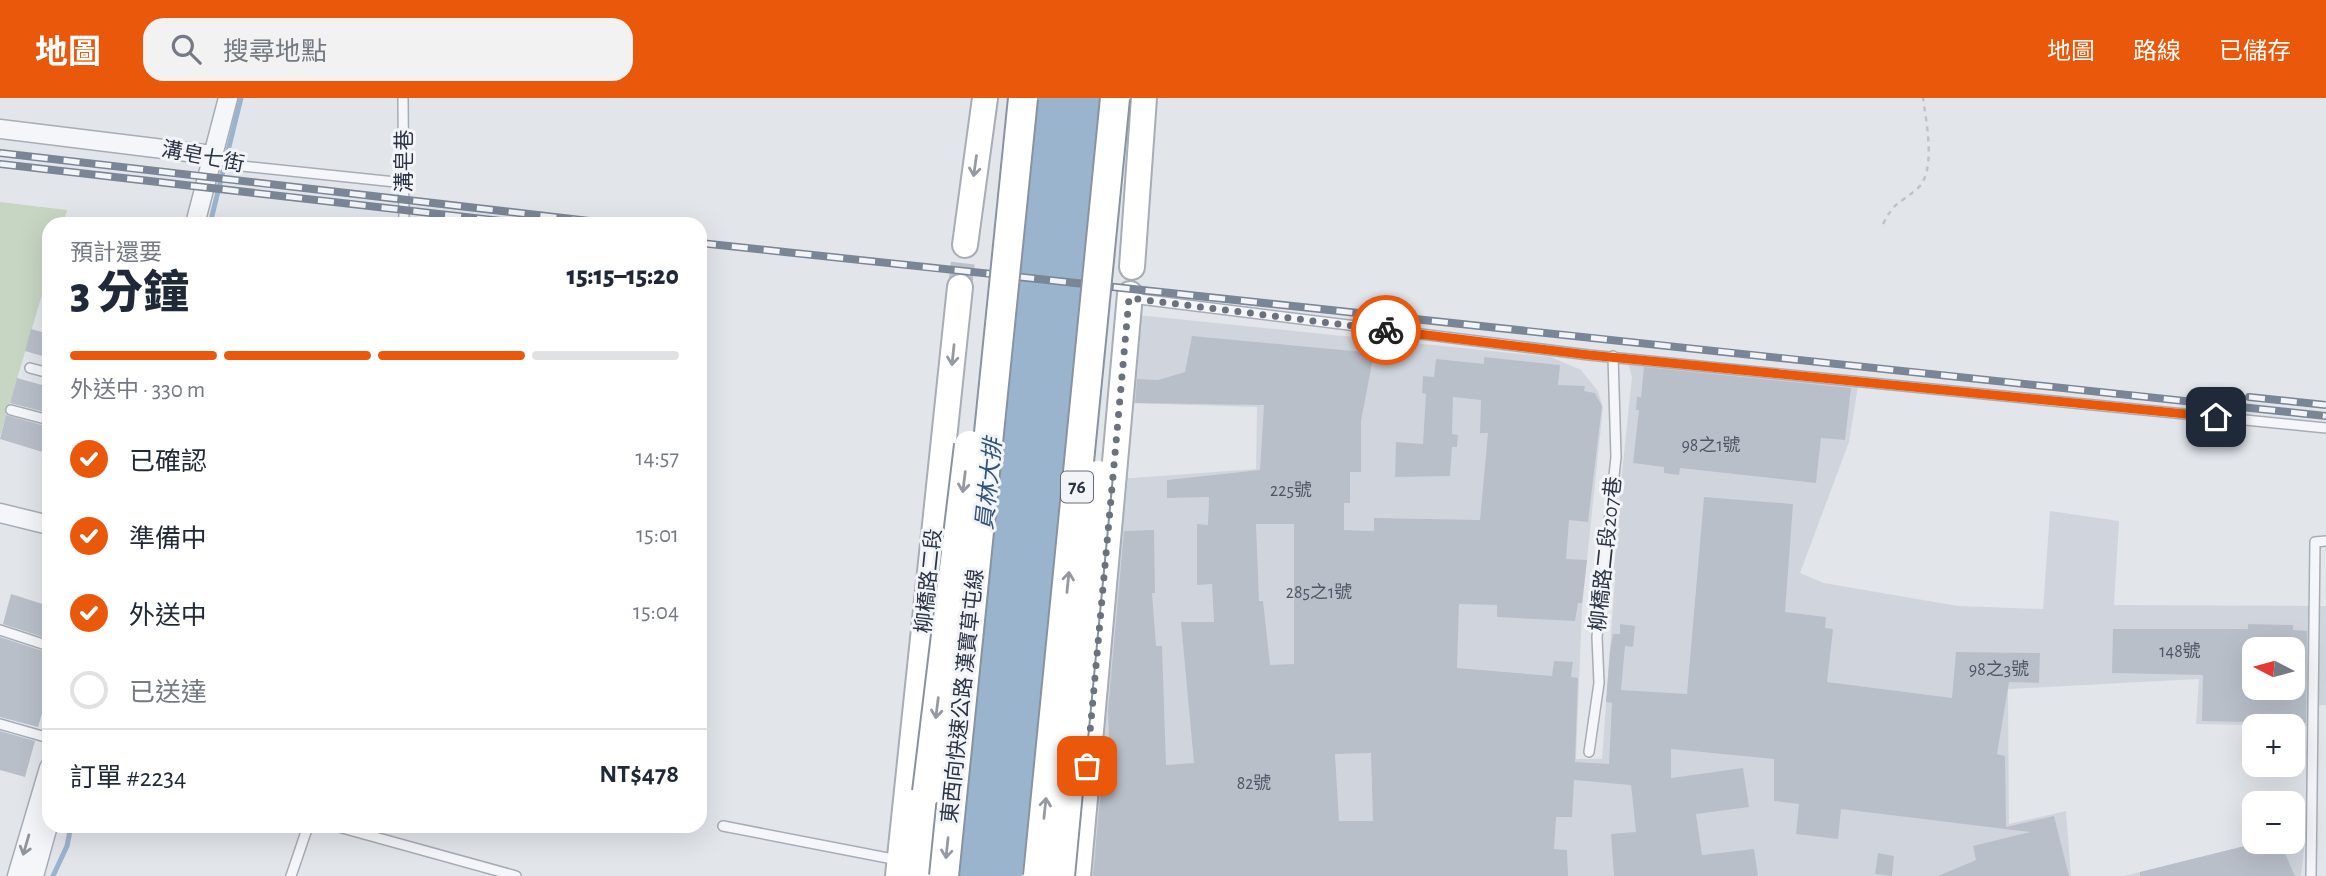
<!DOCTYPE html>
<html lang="zh-TW">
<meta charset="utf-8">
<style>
body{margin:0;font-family:"Alegreya Sans","Noto Sans TC",sans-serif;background:#f2f2f3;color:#1f2937;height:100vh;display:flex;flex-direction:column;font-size:26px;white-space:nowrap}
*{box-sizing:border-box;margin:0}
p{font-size:23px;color:#747a83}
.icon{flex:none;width:38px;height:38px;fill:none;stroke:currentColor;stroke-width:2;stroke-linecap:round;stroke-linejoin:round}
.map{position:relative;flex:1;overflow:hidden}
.panel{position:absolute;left:42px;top:119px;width:665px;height:616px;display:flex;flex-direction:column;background:#fff;border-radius:21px;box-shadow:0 7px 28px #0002}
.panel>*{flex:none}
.needle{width:46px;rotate:276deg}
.fabs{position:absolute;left:2242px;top:539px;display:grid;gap:14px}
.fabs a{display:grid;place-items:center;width:63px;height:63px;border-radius:14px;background:#fff;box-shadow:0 7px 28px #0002;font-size:35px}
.pin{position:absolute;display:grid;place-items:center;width:60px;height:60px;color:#fff;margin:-30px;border-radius:14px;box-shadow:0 4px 10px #0006}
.courier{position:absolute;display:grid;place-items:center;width:70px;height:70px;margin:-35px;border:5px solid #ea580c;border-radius:50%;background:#fff;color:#222;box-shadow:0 2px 9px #0007}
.headline em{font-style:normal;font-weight:800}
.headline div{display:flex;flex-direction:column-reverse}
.headline{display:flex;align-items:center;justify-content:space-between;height:119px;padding:0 28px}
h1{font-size:46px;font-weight:800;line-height:52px}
.bar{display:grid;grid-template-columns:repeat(4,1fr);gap:10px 7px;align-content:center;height:84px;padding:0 28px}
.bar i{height:9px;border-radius:5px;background:#e0e1e3}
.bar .on{background:#ea580c}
.bar p{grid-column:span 4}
.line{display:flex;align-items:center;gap:18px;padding:0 28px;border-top:2px solid #e0e1e3}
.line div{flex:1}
ol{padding:0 28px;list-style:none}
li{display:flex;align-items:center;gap:21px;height:77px}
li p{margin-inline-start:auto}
li .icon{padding:7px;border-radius:50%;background:#ea580c;color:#fff;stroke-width:4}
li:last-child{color:#747a83}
li i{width:38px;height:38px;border:4px solid #e0e1e3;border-radius:50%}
header{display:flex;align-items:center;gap:42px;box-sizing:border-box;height:98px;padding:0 35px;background:#ea580c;color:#fff}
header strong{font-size:33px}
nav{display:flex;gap:38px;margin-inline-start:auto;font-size:24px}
.search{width:490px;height:63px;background:#f2f2f3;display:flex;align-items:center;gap:18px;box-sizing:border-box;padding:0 24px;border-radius:21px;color:#747a83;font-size:26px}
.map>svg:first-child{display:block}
</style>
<header>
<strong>地圖</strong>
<div class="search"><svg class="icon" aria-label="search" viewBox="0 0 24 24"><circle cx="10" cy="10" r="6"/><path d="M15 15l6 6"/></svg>搜尋地點</div>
<nav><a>地圖</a><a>路線</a><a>已儲存</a></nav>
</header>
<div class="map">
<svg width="2326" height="778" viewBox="0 0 2326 778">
<rect width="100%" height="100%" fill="#e2e6eb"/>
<path fill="#d0d5dd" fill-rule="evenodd" d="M 1137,217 L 1551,259 L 1581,272 L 1598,293 L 1603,309 L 1582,510 L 1576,661 L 1602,661 L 1615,480 L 1612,471 L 1632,279 L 1628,265 L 1858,288 L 1849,344 L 1800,475 L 1824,485 L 1958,508 L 2043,511 L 2050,413 L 2119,423 L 2114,507 L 2326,508 L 2326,607 L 2308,608 L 2309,628 L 2196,626 L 2199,581 L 2008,591 L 2009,726 L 2066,713 L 2071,778 L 1082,778 L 1118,381 L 1256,371 L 1257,309 L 1127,305 ZM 2254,551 L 2292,551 L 2292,590 L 2254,590 Z
M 2306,734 L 2301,778 L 2124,778 L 2261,744 L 2292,744 L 2293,737 Z"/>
<path fill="#c7d5c3" d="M 0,104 L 67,112 L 63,126 L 49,126 L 49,173 L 0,338 Z"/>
<path fill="#9bb4cd" d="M 1031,0 L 1103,0 L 1054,499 L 1022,778 L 952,778 Z"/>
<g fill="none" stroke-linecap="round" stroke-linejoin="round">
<path stroke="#9bb4cd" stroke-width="5" d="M 210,126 L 241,0
M 53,778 L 67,748 L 71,728"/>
</g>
<path fill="#b9bfc9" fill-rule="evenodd" d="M 31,231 L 49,236 L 49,260 L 25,253 Z
M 1192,238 L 1374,255 L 1361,323 L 1361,374 L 1350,374 L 1350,405 L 1344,405 L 1344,432 L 1374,433 L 1374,420 L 1480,422 L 1488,335 L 1480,335 L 1481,302 L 1453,299 L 1452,336 L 1458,337 L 1457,349 L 1452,349 L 1450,378 L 1395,379 L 1396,344 L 1423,346 L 1426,296 L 1422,295 L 1423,278 L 1434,279 L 1436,261 L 1484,266 L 1484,259 L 1560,267 L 1558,287 L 1585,288 L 1584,293 L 1595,295 L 1602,308 L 1588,424 L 1569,422 L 1566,461 L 1587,462 L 1582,505 L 1578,505 L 1575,523 L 1497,519 L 1497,507 L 1459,506 L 1457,570 L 1552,578 L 1554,563 L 1573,564 L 1571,579 L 1578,580 L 1575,664 L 1609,666 L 1612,605 L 1606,604 L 1610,553 L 1613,536 L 1620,536 L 1620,526 L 1635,528 L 1633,549 L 1625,548 L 1621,592 L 1687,596 L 1704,399 L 1793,406 L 1785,514 L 1826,519 L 1825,530 L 1833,531 L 1827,584 L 1952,600 L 1956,554 L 2040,555 L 2039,585 L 2009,584 L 1997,656 L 2005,658 L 2006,729 L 2054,718 L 2069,778 L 1938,778 L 1976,762 L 1973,748 L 2030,734 L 1841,711 L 1838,741 L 1796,736 L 1799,706 L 1774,703 L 1774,661 L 1671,651 L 1671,680 L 1743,670 L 1749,709 L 1696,716 L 1702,757 L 1754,751 L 1758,778 L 1614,778 L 1611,736 L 1636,734 L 1631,687 L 1574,682 L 1572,719 L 1556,719 L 1554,751 L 1567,752 L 1568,778 L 1093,778 L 1105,643 L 1109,642 L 1108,612 L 1124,433 L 1154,432 L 1155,495 L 1152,495 L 1156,548 L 1162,548 L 1166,667 L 1194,665 L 1181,524 L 1214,524 L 1212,486 L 1197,487 L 1197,426 L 1208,427 L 1209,399 L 1167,400 L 1167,382 L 1260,372 L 1264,307 L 1135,305 L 1137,281 L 1158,282 L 1185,274 ZM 1256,426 L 1294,426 L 1294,566 L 1270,567 L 1263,503 L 1259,503 ZM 1371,655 L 1373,723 L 1339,723 L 1335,656 Z
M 1644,269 L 1851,290 L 1845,342 L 1821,340 L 1816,385 L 1680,370 L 1679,377 L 1664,375 L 1664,369 L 1633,365 L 1639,312 L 1636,312 L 1637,299 L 1641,299 Z
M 17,280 L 49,289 L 49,315 L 10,305 Z
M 6,317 L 49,329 L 49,356 L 0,341 Z
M 11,496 L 49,508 L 49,541 L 3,526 Z
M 2248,526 L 2293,527 L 2293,532 L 2307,533 L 2306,625 L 2202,623 L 2203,577 L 2112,575 L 2113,531 L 2248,531 ZM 2254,551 L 2292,551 L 2292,590 L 2254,590 Z
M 0,539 L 49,555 L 49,591 L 38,629 L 0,619 Z
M 0,633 L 35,643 L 25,679 L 0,672 Z
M 2261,744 L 2280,744 L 2295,778 L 2140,778 L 2140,774 Z
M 1878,755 L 1894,758 L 1892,778 L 1875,776 Z"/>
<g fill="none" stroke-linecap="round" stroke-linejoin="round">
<path stroke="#bdc2ca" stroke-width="24" stroke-dasharray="24 12" stroke-linecap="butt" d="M 960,189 L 965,147"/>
<g stroke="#a7adb6" stroke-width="12">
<path id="service" d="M 403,0 L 404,126
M 212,57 L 232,67 L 405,85
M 1131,200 L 1589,257 L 2326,330
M 30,270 L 49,275
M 11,312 L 49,322
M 0,532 L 49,548
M 0,626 L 49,640
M 1589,654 L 1599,585 L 1597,539 L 1616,359 L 1613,258
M 335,728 L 516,778
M 723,728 L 898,762
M 291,778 L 308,728
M 2311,778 L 2315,444 L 2326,443"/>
</g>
<g stroke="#a7adb6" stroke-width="21">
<path id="minor" d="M 0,31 L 212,57
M 195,126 L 228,0
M 0,415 L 49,427
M 17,778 L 49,670
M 34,778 L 49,724"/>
</g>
<g stroke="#a7adb6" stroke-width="28">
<path id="secondary" d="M 965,147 L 985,0
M 1132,169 L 1144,0
M 898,778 L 960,189
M 1078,778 L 1130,196"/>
</g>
<g stroke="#8893a2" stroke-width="32">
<path id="trunk" d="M 918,778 L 927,694"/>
</g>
<path stroke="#c0c3ca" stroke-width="2.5" stroke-dasharray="5 5" stroke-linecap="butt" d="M 1883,126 C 1895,103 1898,107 1917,91 C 1937,74 1926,23 1923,0"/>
<use href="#service" stroke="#f5f6f9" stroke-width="9"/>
<use href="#minor" stroke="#f5f6f9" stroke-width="18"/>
<use href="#secondary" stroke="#fff" stroke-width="24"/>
<use href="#trunk" stroke="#fff" stroke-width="28"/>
<g stroke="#7a8596" stroke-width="8">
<path id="rail" d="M 0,55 L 615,126
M 0,66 L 527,126
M 700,145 L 2326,318
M 2249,299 L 2326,307"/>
</g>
<use href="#rail" stroke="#f2f4f8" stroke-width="5" stroke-dasharray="16" stroke-linecap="butt"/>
<g stroke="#8893a2" stroke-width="32" stroke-linecap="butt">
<path id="trunk-bridge" d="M 927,694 L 969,347
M 944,778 L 1023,0
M 1038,778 L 1115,0
M 1060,778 L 1098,377"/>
</g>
<use href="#trunk-bridge" stroke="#fff" stroke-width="28"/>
</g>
<defs><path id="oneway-shaft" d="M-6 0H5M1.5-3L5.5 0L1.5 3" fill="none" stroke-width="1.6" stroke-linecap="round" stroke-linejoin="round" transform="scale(1.75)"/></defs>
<g stroke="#9499a2">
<use href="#oneway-shaft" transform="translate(975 68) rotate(98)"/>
<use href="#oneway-shaft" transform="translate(953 257) rotate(96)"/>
<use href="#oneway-shaft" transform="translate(964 384) rotate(97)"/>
<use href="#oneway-shaft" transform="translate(1068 484) rotate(-84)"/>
<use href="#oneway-shaft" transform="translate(937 610) rotate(97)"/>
<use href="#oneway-shaft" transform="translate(1045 710) rotate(-84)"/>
<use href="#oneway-shaft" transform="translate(947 750) rotate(96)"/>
</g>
<use stroke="#8f949e" href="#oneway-shaft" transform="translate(26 747) rotate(106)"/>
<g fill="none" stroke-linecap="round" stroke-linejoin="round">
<path stroke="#6a727e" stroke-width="7" stroke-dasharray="0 12.6" d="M 1087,668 L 1129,200 L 1386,232"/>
<path stroke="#ea580c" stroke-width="9" d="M 1386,232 L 1589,257 L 2216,319"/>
</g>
<g text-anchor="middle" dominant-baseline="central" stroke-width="6" stroke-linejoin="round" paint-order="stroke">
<g font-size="18" fill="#4d5665">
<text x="1711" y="348">98之1號</text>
<text x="1291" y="393">225號</text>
<text x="1319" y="495">285之1號</text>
<text x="2180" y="554">148號</text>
<text x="1999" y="572">98之3號</text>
<text x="1254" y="686">82號</text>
</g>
<rect fill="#f2f4f8" stroke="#656d7a" stroke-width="2" x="1061" y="373.5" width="32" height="31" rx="5"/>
<g font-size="19" font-weight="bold" fill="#293344">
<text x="1077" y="389">76</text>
</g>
<g font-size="21" fill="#293344" stroke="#f2f4f8">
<text transform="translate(203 59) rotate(11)">溝皂七街</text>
<text transform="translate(404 63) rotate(-90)">溝皂巷</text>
<text transform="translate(1606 456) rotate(-84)">柳橋路二段207巷</text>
<text transform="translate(929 483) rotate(-84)">柳橋路二段</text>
<text transform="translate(963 598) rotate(-84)">東西向快速公路 漢寶草屯線</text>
</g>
<g font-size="23" font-style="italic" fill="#31527a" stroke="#f2f4f8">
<text transform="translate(990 386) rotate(-84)">員林大排</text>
</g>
</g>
</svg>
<div class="fabs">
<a><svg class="needle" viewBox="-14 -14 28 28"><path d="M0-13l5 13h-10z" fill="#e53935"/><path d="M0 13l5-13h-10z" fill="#747a83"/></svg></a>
<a>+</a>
<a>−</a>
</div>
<div class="pin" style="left:1087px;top:668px;background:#ea580c"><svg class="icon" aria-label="bag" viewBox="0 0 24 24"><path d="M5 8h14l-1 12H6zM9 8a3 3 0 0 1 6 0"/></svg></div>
<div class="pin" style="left:2216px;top:319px;background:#1f2937"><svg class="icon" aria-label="home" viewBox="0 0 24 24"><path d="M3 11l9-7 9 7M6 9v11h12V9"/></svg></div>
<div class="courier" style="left:1386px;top:232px"><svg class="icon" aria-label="bike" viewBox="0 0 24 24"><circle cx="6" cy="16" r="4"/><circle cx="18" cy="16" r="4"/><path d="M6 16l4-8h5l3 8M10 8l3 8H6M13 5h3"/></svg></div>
<section class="panel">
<div class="headline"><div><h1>3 分鐘</h1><p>預計還要</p></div><em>15:15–15:20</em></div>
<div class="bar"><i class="on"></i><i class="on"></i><i class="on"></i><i></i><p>外送中 · 330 m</p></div>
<ol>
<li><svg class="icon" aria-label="check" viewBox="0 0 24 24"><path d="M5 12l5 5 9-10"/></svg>已確認<p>14:57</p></li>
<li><svg class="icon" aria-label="check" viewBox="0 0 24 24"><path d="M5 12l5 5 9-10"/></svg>準備中<p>15:01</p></li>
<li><svg class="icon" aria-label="check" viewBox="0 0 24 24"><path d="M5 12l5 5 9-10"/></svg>外送中<p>15:04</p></li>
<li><i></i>已送達</li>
</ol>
<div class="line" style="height:91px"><div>訂單 #2234</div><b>NT$478</b></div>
</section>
</div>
